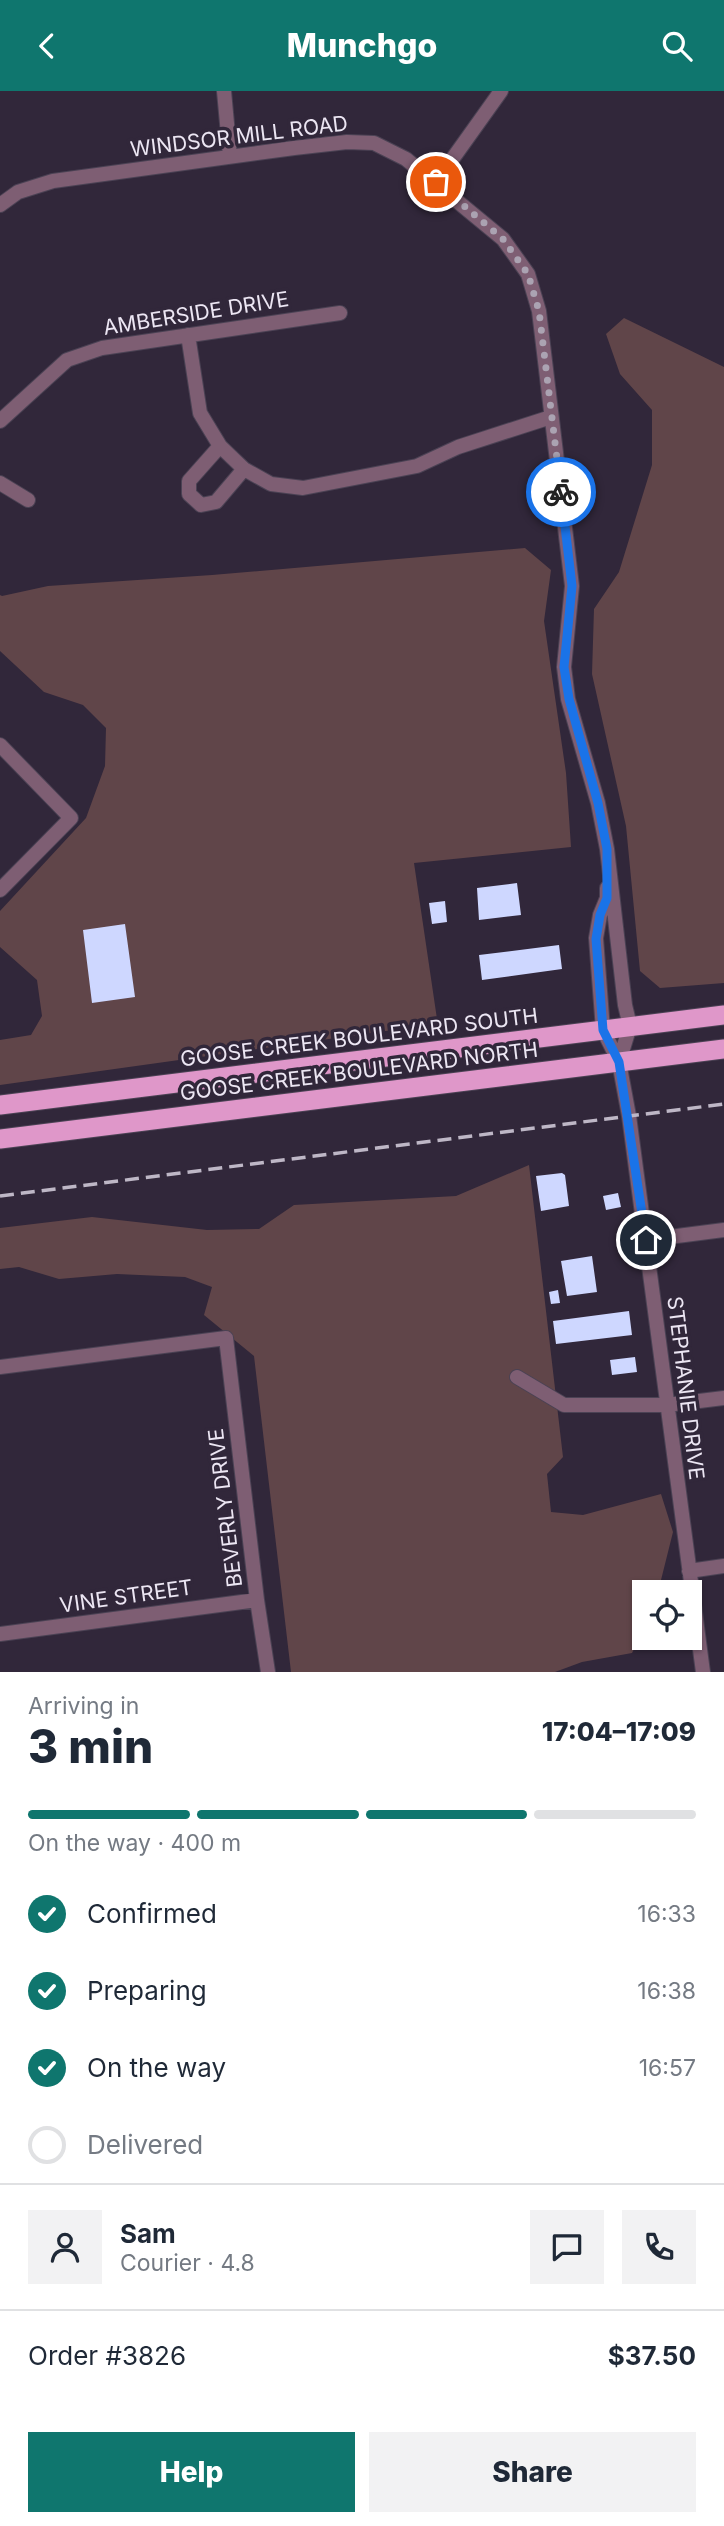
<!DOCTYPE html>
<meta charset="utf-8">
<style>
body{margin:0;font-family:Inter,sans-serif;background:#f2f2f3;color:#1f2937;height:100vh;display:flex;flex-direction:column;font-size:26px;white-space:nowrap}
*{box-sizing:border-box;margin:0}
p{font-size:23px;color:#747a83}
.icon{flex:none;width:38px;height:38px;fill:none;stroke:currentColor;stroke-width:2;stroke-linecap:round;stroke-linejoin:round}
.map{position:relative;height:1581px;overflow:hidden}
.details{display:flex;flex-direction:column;background:#fff;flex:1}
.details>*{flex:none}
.tools{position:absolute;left:632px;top:1489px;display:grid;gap:14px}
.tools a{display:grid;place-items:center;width:70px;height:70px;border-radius:0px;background:#fff;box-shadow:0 2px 5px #0004;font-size:35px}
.pin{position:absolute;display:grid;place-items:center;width:60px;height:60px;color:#fff;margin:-30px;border:4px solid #fff;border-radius:50%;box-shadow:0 2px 7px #0007}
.courier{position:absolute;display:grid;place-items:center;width:70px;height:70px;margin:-35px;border:5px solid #1a73e8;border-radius:50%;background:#fff;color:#222;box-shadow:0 2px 9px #0007}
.head em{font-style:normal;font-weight:800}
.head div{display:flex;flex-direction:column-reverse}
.head{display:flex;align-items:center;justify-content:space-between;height:119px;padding:0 28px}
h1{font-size:46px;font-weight:800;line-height:52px}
.bar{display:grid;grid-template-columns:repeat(4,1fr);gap:10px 7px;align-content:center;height:84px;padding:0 28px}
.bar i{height:9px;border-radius:5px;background:#e0e1e3}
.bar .selected{background:#0f766e}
.bar p{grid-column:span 4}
.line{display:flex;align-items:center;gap:18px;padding:0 28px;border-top:2px solid #e0e1e3}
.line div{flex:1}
.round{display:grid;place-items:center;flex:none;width:74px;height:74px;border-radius:0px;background:#f2f2f3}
ol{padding:0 28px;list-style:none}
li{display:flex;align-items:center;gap:21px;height:77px}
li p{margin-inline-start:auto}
li .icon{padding:7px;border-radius:50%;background:#0f766e;color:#fff;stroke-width:4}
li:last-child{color:#747a83}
li i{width:38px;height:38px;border:4px solid #e0e1e3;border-radius:50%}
.action{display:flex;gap:14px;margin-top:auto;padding:14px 28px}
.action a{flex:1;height:80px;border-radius:0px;background:#0f766e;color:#fff;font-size:28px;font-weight:800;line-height:80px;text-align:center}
.action a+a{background:#f2f2f3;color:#1f2937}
header{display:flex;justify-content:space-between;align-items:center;height:91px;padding:0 28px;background:#0f766e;color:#fff;font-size:32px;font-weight:800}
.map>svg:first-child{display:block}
</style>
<header><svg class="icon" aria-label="back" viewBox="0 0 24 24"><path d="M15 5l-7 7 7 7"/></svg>Munchgo<svg class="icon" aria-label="search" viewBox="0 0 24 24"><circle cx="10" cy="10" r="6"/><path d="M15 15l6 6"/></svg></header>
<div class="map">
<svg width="724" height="1581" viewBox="0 0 724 1581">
<rect width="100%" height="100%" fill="#31273a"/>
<path fill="#604549" d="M 624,227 L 724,276 L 724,892 L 660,897 L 640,880 L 626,735 L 592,583 L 594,518 L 619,481 L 652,374 L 652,319 L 620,283 L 606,243 Z
M 525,457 L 551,479 L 544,530 L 566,682 L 571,756 L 414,772 L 437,928 L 400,938 L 0,994 L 0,949 L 31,944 L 42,925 L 37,889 L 0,856 L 0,820 L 86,727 L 105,675 L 106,637 L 83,614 L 44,601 L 0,560 L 0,504 L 2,505 L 48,495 L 212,484 Z
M 529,1074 L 563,1366 L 547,1383 L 551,1421 L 583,1424 L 661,1403 L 673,1441 L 658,1501 L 644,1502 L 644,1538 L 632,1562 L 582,1571 L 555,1581 L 291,1581 L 254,1265 L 204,1224 L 212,1196 L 185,1186 L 117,1183 L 59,1188 L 19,1176 L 0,1178 L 0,1137 L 92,1126 L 207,1139 L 259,1138 L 294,1114 L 456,1105 Z"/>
<path fill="#ced7ff" d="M 517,792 L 521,824 L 479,829 L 477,797 Z
M 445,810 L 447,831 L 432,833 L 429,812 Z
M 125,833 L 135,906 L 92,912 L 83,839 Z
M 559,854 L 562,878 L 482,889 L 479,864 Z
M 562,1082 L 565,1084 L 569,1115 L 541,1120 L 536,1085 Z
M 618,1102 L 621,1116 L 606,1119 L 603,1105 Z
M 592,1165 L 597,1201 L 567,1205 L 561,1170 Z
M 558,1199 L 560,1212 L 551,1213 L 549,1201 Z
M 629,1220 L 632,1244 L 556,1253 L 553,1230 Z
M 635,1266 L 637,1281 L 612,1284 L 610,1269 Z"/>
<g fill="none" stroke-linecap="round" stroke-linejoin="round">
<g stroke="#4b4254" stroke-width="16">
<path id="minor" d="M 224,0 L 230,65
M 436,91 L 501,0
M 0,114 L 18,101 L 53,90 L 294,57 L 347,51 L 374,52 L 406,68 L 503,148 L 528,183 L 539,220 L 572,495 L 564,576 L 568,608 L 598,712 L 607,758 L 625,914 L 630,935 L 619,971
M 188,244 L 200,322 L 220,355 L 244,378 L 271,393 L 303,397 L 417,375 L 458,356 L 551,326
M 0,330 L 67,269 L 102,257 L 340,222
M 220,355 L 189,390 L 189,403 L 201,414 L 216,411 L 244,378
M 0,392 L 28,409
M 0,654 L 71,727 L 0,799
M 607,797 L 607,807 L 600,824 L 596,847 L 603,939 L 619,971 L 629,1025 L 703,1581
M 646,1149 L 724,1139
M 0,1276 L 226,1247 L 257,1509 L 268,1581
M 517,1286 L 564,1314 L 667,1314 L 724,1307
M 689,1480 L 724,1475
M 0,1543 L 257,1509"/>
</g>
<g stroke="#4b4254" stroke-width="21">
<path id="trunk" d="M 0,1014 L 724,924
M 0,1048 L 724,958"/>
</g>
<use href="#minor" stroke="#7e5e73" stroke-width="14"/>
<use href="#trunk" stroke="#df97c9" stroke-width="19"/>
<path stroke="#beb7c6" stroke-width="3.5" stroke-dasharray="14 7" stroke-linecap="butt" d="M 0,1105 L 724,1013"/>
</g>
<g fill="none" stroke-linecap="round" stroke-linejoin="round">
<path stroke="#aba3b2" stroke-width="7" stroke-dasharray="0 12.6" d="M 436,91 L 503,148 L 528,183 L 539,220 L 561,401"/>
<path stroke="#1a73e8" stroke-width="9" d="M 561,401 L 572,495 L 564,576 L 569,608 L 598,712 L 607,758 L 607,807 L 600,824 L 596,848 L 603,939 L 619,971 L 646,1149"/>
</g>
<g text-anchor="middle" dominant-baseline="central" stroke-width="7" stroke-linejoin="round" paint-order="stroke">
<g font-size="21" fill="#ece6f3" stroke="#31273a">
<text transform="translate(239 45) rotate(-7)">WINDSOR MILL ROAD</text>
<text transform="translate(196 222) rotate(-9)">AMBERSIDE DRIVE</text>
<text transform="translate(359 946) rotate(-7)">GOOSE CREEK BOULEVARD SOUTH</text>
<text transform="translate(359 980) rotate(-7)">GOOSE CREEK BOULEVARD NORTH</text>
<text transform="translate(686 1297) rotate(83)">STEPHANIE DRIVE</text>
<text transform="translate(225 1417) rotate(-97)">BEVERLY DRIVE</text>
<text transform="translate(126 1505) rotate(-8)">VINE STREET</text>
</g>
</g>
</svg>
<div class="tools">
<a><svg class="icon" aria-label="locate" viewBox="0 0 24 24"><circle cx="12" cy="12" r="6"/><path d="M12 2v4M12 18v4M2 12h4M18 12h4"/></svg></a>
</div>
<div class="pin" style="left:436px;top:91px;background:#ea580c"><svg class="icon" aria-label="bag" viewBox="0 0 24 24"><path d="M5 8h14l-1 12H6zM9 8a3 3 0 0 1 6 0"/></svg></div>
<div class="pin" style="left:646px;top:1149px;background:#1f2937"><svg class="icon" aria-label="home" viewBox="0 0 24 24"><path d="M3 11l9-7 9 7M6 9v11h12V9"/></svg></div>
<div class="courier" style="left:561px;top:401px"><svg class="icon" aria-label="bike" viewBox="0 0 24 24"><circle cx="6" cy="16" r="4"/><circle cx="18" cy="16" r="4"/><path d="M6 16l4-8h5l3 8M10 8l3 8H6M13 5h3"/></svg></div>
</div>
<section class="details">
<div class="head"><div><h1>3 min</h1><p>Arriving in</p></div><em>17:04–17:09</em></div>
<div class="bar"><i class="selected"></i><i class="selected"></i><i class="selected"></i><i></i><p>On the way · 400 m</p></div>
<ol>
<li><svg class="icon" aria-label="check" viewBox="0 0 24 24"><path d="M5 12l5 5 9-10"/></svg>Confirmed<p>16:33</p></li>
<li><svg class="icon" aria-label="check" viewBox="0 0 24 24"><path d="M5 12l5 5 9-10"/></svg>Preparing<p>16:38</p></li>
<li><svg class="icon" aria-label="check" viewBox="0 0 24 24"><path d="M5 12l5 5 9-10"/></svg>On the way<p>16:57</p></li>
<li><i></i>Delivered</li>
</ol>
<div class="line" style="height:126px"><a class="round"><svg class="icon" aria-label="person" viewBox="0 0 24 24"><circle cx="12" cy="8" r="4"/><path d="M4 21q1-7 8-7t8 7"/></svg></a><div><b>Sam</b><p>Courier · 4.8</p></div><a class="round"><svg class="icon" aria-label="chat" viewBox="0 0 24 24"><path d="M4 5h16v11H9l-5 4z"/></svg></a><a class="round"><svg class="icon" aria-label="phone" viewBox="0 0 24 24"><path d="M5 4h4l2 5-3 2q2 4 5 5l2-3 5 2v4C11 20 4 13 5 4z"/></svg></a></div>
<div class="line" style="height:91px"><div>Order #3826</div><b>$37.50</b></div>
<div class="action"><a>Help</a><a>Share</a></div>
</section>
